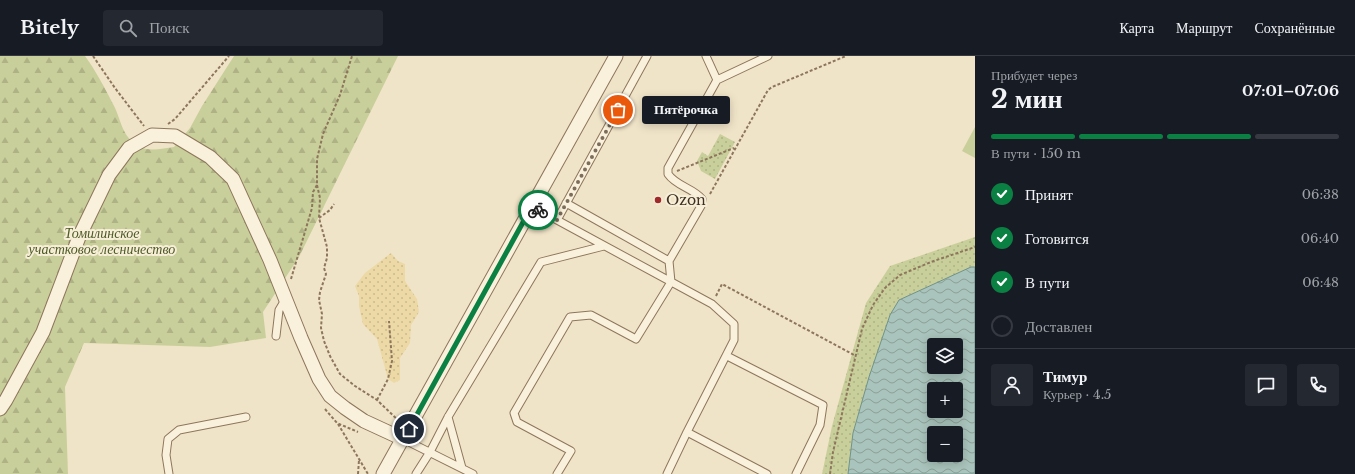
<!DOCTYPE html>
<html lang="ru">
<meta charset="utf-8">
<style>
body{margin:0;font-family:"Libre Baskerville",serif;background:#242831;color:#f1f3f6;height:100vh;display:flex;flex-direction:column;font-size:15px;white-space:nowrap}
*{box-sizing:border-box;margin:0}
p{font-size:13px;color:#9ea1a6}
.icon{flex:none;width:22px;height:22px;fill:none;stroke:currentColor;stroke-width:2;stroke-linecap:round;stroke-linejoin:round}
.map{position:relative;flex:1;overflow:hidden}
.details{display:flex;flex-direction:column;background:#171b24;width:380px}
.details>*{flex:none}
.tools{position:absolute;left:927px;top:282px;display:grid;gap:8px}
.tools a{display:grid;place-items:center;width:36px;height:36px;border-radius:4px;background:#171b24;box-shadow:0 2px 10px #0003;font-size:20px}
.pin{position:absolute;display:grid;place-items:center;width:34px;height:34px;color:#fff;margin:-17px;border:2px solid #fff;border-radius:50%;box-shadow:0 1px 4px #0007}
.courier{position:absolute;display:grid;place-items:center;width:40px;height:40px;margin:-20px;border:3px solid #0b8043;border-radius:50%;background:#fff;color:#222;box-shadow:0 1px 5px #0007}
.bubble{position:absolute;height:28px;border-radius:4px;background:#171b24;box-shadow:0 2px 10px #0003;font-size:13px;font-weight:800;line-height:28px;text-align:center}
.overview em{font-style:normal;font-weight:800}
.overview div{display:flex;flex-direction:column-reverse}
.overview{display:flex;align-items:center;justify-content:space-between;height:68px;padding:0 16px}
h1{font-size:26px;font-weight:800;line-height:30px}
.bar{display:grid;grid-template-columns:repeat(4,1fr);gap:6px 4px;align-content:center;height:48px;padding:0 16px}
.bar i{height:5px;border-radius:3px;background:#363941}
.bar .selected{background:#0b8043}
.bar p{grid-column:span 4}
.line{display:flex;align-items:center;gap:10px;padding:0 16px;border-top:1px solid #363941}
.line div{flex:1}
.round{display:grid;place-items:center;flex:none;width:42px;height:42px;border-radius:4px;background:#242831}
ol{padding:0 16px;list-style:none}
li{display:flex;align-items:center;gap:12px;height:44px}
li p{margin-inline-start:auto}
li .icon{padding:4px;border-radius:50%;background:#0b8043;color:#fff;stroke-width:4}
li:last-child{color:#9ea1a6}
li i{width:22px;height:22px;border:2px solid #363941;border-radius:50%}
header{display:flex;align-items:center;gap:24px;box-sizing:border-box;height:56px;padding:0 20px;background:#171b24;border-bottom:1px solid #363941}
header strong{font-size:19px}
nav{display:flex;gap:22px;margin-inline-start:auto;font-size:14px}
.search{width:280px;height:36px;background:#242831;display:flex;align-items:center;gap:10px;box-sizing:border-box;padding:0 14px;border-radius:4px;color:#9ea1a6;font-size:15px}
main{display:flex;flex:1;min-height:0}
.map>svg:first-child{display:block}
</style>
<header>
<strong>Bitely</strong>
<div class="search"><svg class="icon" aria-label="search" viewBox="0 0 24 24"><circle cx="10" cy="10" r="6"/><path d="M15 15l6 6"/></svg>Поиск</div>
<nav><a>Карта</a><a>Маршрут</a><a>Сохранённые</a></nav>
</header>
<main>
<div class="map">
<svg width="975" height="418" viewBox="0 0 975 418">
<defs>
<pattern id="forest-firs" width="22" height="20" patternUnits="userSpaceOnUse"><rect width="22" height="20" fill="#c9cf9b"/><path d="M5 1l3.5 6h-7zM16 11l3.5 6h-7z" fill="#aeb285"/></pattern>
<pattern id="sand-dots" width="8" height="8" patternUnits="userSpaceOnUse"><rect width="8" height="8" fill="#ecd9a5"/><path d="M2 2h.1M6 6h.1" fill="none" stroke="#cbbb8e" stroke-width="1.8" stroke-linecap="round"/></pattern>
<pattern id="park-dots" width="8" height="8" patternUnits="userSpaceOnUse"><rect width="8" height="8" fill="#c9cf9b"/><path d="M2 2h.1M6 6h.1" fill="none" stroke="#aeb285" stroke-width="1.8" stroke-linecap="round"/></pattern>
<pattern id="water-waves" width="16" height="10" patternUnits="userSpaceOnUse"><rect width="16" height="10" fill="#a9c4bc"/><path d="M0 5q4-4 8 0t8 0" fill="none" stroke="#8ba098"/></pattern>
</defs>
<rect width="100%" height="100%" fill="#f0e4c8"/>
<path fill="url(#forest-firs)" d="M 0,0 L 85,0 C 94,12 106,34 113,48 C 122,64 121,82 141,91 C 150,96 164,92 174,91 L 190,72 L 202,50 L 234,0 L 398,0 L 299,201 L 263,256 L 266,282 L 210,291 L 84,287 L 65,331 L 68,418 L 0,418 Z"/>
<path fill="url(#sand-dots)" d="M 391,197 L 398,205 L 405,208 L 405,225 L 417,243 L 419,256 L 411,269 L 410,287 L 400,302 L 400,324 L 394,327 L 388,323 L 377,283 L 363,268 L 359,250 L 359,240 L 355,230 L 365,217 Z"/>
<path fill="url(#park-dots)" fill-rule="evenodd" d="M 720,78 L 735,86 L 715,123 L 701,115 L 697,105 L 702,96 L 708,100 Z
M 975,181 L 975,418 L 822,418 L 832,370 L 866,247 L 890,210 ZM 934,289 L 956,289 L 956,311 L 934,311 ZM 934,333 L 956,333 L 956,355 L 934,355 ZM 934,377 L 956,377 L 956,399 L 934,399 Z"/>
<path fill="#c9cf9b" d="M 975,71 L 975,102 L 962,95 Z"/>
<path fill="url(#water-waves)" stroke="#6f938a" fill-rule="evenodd" d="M 971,211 L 975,211 L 975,418 L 848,418 L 853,377 L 869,321 L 890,259 L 899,244 ZM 934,289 L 956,289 L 956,311 L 934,311 ZM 934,333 L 956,333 L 956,355 L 934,355 ZM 934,377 L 956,377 L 956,399 L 934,399 Z"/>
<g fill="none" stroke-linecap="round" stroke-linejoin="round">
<g stroke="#8d765c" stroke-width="9">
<path id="service" d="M 706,0 L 717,24
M 566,147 L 669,205
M 532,150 L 557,164 L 647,0
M 557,164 L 712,248 L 734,268 L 734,284 L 687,376 L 667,418
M 276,280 L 279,254 L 285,244
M 727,300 L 823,349 L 820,369 L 796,418
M 448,361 L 462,412
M 687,376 L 767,418
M 403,383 L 473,418
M 169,418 L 166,399 L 168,383 L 179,374 L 246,361
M 416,418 L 430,396 L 448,361 L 541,206 L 604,190
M 557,418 L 571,395 L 517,366 L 514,357 L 570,261 L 591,259 L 636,283 L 671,226 L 669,205 L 701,150 L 702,143 C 693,132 676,130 668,118 L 668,112 L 717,24 L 768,0"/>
</g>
<g stroke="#8d765c" stroke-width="15">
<path id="minor" d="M 0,353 L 6,344 L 43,276 L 79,181 L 109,119 L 129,92 L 152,79 L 175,80 L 210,101 L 233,123 L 270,204 L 301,282 L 319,323 L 330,340 L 345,352 L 364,365 L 403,383
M 383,418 L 616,0"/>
</g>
<path stroke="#8d765c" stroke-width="2" stroke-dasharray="3 2" stroke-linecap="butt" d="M 93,0 L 115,32 L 144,70
M 168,68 L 175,63 L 229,0
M 677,115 L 734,92
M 317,129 L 320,142 L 319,162 L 327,191 L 327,202 L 324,212 L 326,218 L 320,236 L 319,244 L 322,258 L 321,272 L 324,285 L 330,300 L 340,318 L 355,330 L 377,344 L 400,366
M 710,138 L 768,34 L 772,31 L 846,0
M 319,162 L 330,154 L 334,148
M 291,223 L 312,152 L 313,136 L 317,129 L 317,103 L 323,78 L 340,39 L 352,0
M 716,240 L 722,228 L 856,300
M 377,344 L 388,323 L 392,305 L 389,265
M 325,353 L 337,367 L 358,376
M 338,368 L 368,418
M 358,418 L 359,404
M 830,418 L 833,396 L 862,273 L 873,249 L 885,232 L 900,219 L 931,206 L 975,191"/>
<use href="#service" stroke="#faf1dc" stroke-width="7"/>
<use href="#minor" stroke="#faf1dc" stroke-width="13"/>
</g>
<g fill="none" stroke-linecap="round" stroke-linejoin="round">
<path stroke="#7c6e5b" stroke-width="4" stroke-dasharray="0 7.2" d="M 538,154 L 557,164 L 618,54"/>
<path stroke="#0b8043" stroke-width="5" d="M 409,373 L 532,150 L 538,154"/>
</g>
<circle fill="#9e2a2b" stroke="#f7eed8" stroke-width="1.5" cx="658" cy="144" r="4"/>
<g text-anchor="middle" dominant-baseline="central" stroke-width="4" stroke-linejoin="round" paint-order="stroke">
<g font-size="14" fill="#3d2e20" stroke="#f7eed8" text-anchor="start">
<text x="666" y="144">Ozon</text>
</g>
<g font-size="14" font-style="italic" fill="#4d5a26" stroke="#f7eed8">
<text x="102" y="177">Томилинское<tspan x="102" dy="16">участковое лесничество</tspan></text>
</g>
</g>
</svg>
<div class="tools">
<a><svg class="icon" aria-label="layers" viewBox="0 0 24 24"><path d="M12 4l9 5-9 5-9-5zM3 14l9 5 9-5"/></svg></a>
<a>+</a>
<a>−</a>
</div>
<div class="pin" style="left:618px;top:54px;background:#ea580c"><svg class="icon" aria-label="bag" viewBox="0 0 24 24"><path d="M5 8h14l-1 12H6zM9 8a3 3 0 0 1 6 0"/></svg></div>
<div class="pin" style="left:409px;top:373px;background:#1f2937"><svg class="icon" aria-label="home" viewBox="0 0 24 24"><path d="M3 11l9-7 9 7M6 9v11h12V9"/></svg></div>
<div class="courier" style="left:538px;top:154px"><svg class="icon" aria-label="bike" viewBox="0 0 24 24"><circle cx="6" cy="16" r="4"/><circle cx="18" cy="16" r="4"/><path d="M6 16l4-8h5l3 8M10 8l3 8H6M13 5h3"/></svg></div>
<div class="bubble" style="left:642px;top:40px;width:88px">Пятёрочка</div>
</div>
<section class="details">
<div class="overview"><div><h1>2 мин</h1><p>Прибудет через</p></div><em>07:01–07:06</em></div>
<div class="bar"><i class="selected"></i><i class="selected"></i><i class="selected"></i><i></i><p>В пути · 150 m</p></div>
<ol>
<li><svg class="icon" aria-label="check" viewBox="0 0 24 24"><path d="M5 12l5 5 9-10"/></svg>Принят<p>06:38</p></li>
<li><svg class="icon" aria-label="check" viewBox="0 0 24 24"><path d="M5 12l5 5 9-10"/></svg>Готовится<p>06:40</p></li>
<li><svg class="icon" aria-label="check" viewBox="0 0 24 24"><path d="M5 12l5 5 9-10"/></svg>В пути<p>06:48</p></li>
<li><i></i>Доставлен</li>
</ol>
<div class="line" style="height:72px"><a class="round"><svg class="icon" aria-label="person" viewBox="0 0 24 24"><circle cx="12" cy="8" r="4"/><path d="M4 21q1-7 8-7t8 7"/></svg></a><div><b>Тимур</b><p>Курьер · 4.5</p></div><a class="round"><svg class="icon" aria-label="chat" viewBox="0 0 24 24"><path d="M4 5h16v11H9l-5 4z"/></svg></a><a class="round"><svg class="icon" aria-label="phone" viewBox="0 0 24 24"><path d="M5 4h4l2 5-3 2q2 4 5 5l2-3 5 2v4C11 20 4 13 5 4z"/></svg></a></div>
</section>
</main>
